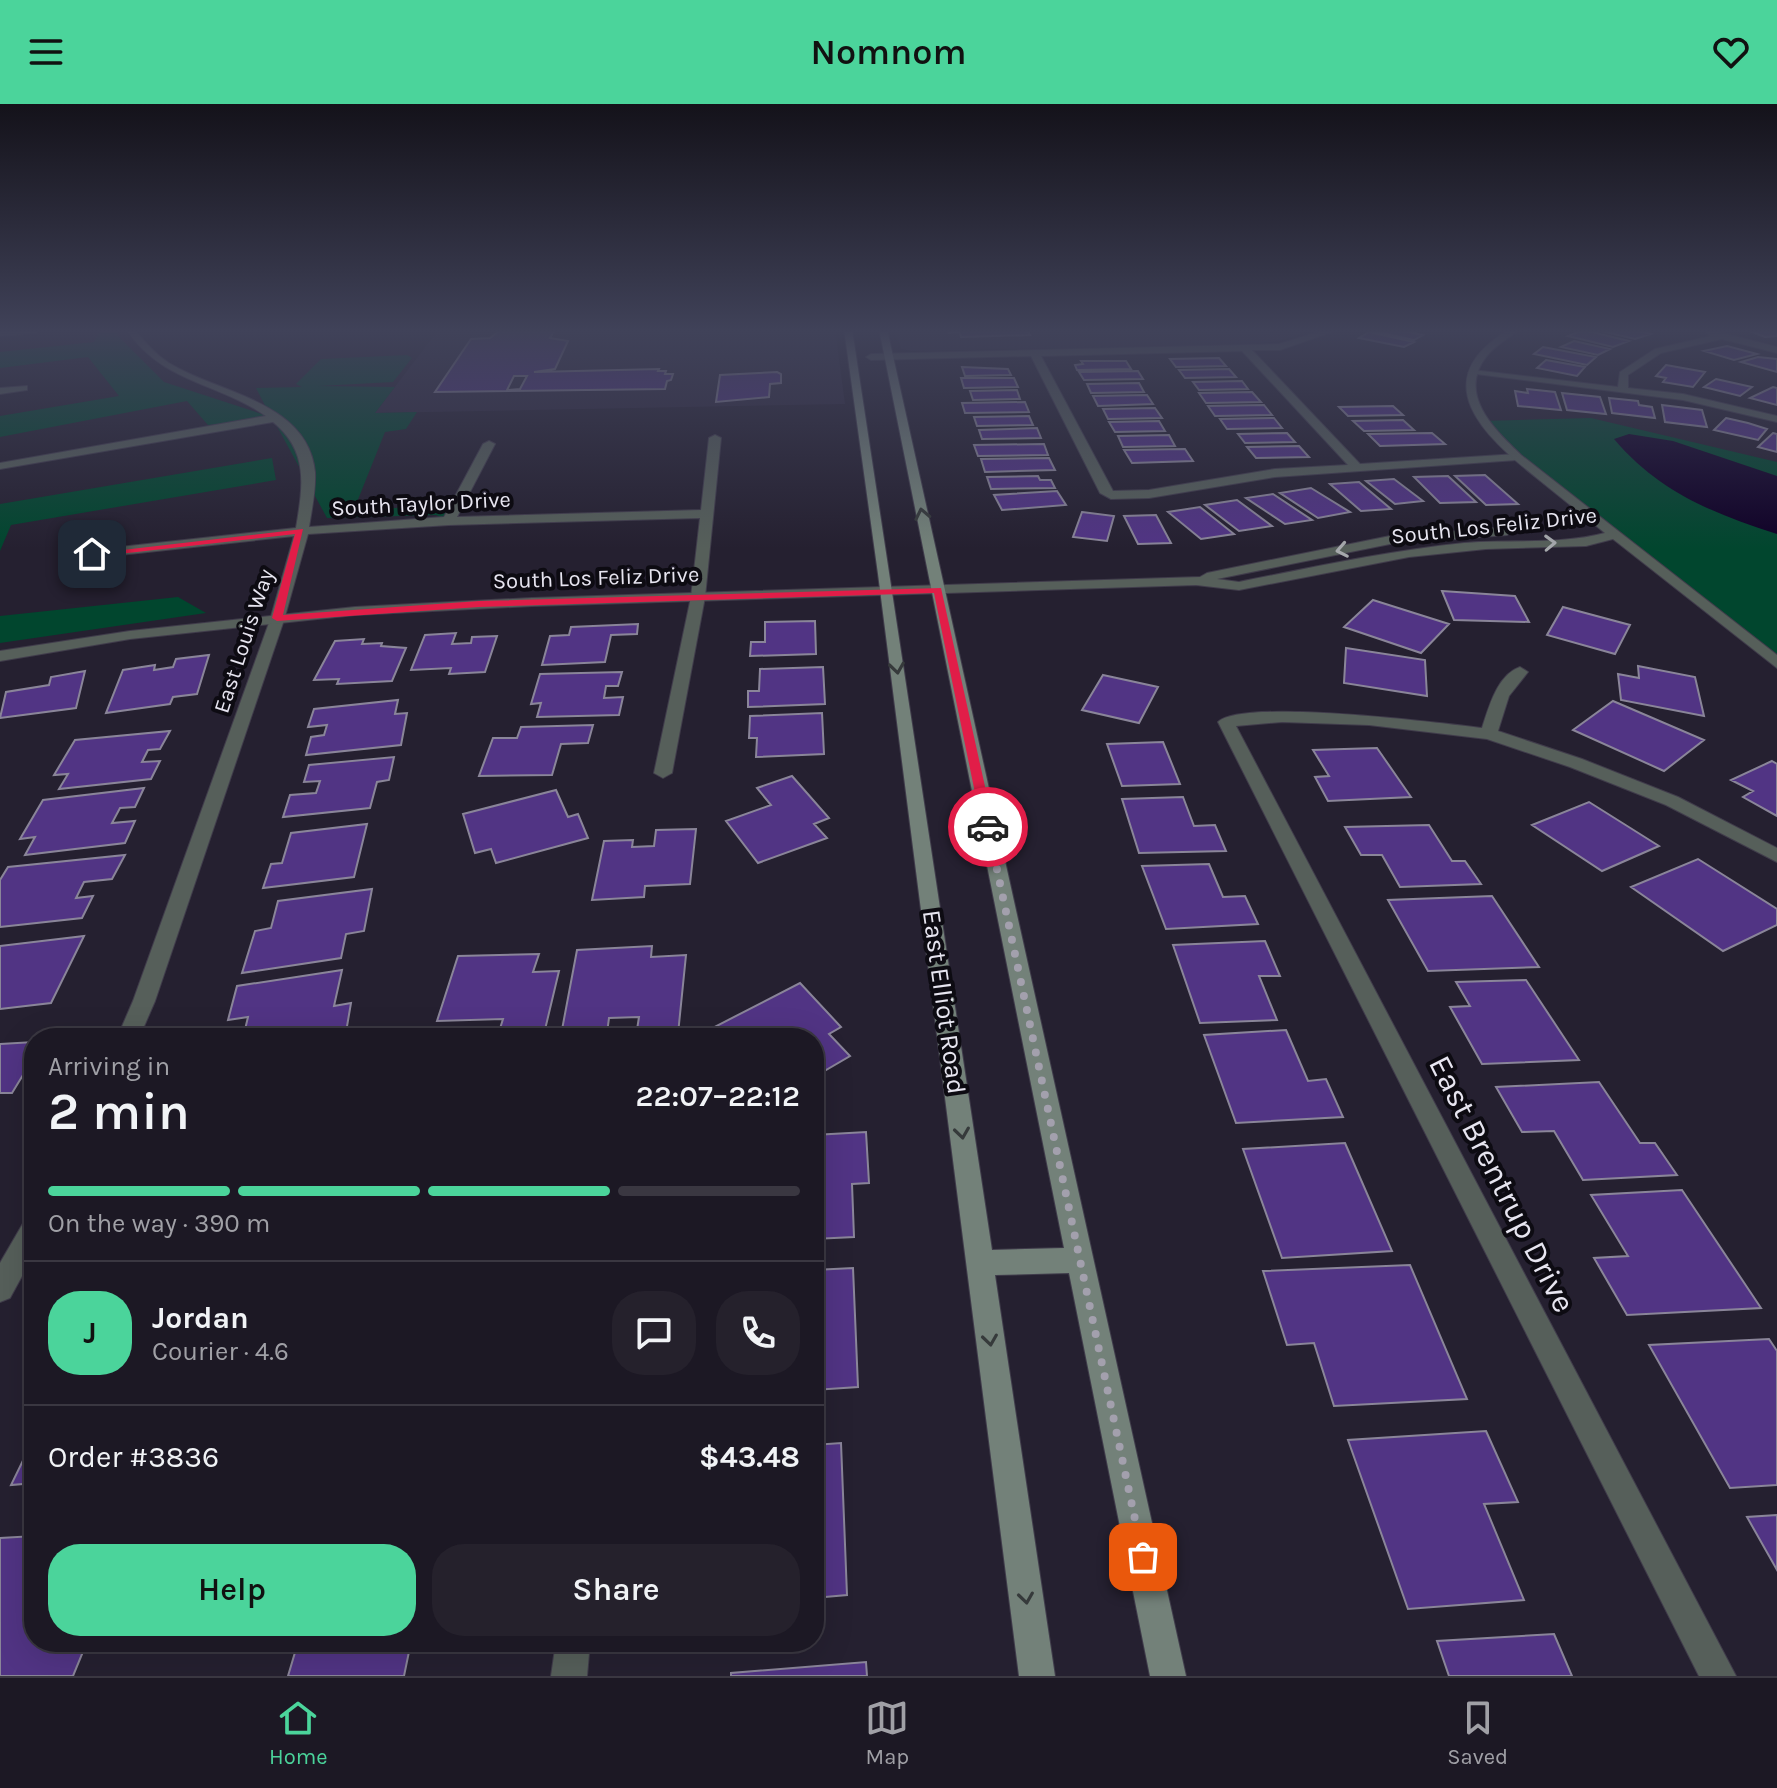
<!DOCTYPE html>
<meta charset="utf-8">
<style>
body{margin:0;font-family:Karla,sans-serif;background:#25212c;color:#f1f3f6;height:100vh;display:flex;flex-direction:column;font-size:30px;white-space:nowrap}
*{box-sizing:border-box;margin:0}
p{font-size:26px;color:#a0a0a6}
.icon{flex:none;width:44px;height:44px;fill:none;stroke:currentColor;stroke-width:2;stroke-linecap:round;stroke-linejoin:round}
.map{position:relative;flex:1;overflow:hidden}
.drawer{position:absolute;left:24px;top:924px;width:800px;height:624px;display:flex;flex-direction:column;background:#1c1824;border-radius:32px;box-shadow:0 8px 32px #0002,0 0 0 2px #3a3741}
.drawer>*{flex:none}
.pin{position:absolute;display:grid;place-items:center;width:68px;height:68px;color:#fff;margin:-34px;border-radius:16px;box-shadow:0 4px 12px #0006}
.courier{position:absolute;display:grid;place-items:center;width:80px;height:80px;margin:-40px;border:6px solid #e11d48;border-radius:50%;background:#fff;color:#222;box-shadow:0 2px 10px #0007}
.head em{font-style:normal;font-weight:600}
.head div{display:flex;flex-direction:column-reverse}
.head{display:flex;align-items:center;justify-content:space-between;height:136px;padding:0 24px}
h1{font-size:52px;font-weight:600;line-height:60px}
.bar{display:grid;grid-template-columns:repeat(4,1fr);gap:12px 8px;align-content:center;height:96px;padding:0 24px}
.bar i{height:10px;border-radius:6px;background:#3a3741}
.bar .current{background:#4bd49b}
.bar p{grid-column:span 4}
.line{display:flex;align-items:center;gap:20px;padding:0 24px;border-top:2px solid #3a3741}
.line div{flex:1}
.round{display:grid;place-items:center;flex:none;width:84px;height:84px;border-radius:32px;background:#25212c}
.button{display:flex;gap:16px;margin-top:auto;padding:16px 24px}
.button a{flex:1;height:92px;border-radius:32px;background:#4bd49b;color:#111;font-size:32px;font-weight:600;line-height:92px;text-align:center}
.button a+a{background:#25212c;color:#f1f3f6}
header{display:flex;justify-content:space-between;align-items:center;height:104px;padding:0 24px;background:#4bd49b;color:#111;font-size:36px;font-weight:600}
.menu{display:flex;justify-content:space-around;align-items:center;height:112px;border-top:2px solid #3a3741;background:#1c1824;font-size:22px;color:#a0a0a6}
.menu a{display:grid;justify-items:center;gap:4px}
.menu .current{color:#4bd49b}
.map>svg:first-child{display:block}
</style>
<header><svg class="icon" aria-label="menu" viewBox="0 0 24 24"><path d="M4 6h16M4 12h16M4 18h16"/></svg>Nomnom<svg class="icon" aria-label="heart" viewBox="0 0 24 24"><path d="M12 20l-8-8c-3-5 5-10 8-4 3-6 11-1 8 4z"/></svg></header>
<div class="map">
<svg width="1777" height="1572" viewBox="0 0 1777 1572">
<rect width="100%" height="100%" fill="#252030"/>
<path fill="#2f293e" d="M 439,225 L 835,225 L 845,300 L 375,309 Z
M 896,225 L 1316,225 L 1279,237 L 1241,241 L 913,247 L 901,245 Z"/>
<path fill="#01462e" d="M 101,225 L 120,225 L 117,231 L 164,278 L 271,313 L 256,284 L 302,283 L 296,280 L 321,255 L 407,251 L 412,254 L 393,278 L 318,282 L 395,283 L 375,309 L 417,308 L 406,325 L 385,328 L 355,403 L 397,404 L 402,395 L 452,395 L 449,417 L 436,411 L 327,414 L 273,315 L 208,321 L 187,297 L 0,333 L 0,312 L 119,292 L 88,253 L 0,264 L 0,248 L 94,238 Z
M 1591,314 L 1777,358 L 1777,559 L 1517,353 L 1482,317 Z
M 272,354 L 276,376 L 11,421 L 0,447 L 0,400 Z
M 178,493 L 206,509 L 0,539 L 0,512 Z"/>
<path fill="#0f0026" d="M 1629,330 L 1673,337 L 1777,372 L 1777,430 C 1712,409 1659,388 1614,335 Z"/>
<path fill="#513484" stroke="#8a8599" stroke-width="2" fill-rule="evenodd" d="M 502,225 L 564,225 L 554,227 L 550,234 L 568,237 L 555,265 L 534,268 L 659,265 L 658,267 L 666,267 L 665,270 L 673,270 L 671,276 L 667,277 L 665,285 L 435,288 L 471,235 L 490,234 ZM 514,272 L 527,272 L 520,285 L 507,286 Z
M 947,225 L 1026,225 L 1030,231 L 961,233 L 960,228 L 949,229 Z
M 1378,225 L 1394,225 L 1423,231 L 1414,236 L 1373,227 Z
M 1593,225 L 1630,225 L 1651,230 L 1635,235 Z
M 1744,225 L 1777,225 L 1777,232 L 1765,233 Z
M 1584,226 L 1629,237 L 1613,243 L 1568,232 Z
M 1369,228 L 1414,238 L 1404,243 L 1359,234 Z
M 1574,237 L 1610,245 L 1598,251 L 1561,243 Z
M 1727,242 L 1757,250 L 1734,256 L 1704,247 Z
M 1543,243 L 1596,253 L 1587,261 L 1534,250 Z
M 1758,253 L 1777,255 L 1777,268 L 1741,258 Z
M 1219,254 L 1226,262 L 1176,263 L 1170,255 Z
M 1546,256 L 1585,263 L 1577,272 L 1537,264 Z
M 1081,257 L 1126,257 L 1131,265 L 1077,266 L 1075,261 L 1083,260 Z
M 1666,261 L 1705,268 L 1693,283 L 1663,278 L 1666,274 L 1656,272 Z
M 962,263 L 1008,265 L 1011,271 L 965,272 Z
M 1229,265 L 1236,273 L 1185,274 L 1179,266 Z
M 1138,267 L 1143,275 L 1084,276 L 1079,268 Z
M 777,268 L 781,270 L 781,279 L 770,280 L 769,293 L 716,298 L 720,271 Z
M 961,274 L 1014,274 L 1018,283 L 964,284 Z
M 1716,275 L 1752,283 L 1740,292 L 1704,283 Z
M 1242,277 L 1248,285 L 1199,286 L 1193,278 Z
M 1139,279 L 1144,288 L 1091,289 L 1087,280 Z
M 1773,283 L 1777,284 L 1777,301 L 1750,294 Z
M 1527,285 L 1555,288 L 1561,306 L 1518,302 L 1515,287 L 1528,289 Z
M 1017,286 L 1020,295 L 973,296 L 970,287 Z
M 1252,288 L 1261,298 L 1206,299 L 1199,289 Z
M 1562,289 L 1600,293 L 1606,310 L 1567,306 Z
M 1147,291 L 1153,300 L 1098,302 L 1093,292 Z
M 1609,294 L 1638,297 L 1639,301 L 1652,303 L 1655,314 L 1612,309 Z
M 1025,298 L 1029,308 L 965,309 L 962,299 Z
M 1264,301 L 1272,311 L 1215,312 L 1208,302 Z
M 1662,301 L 1702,306 L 1707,323 L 1665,318 Z
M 1393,302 L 1403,311 L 1348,312 L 1339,303 Z
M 1155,304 L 1162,314 L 1108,315 L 1103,305 Z
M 1029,312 L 1033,321 L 977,322 L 974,313 Z
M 1274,314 L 1282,324 L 1227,325 L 1220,315 Z
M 1726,314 L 1748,319 L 1767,325 L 1758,336 L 1714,326 Z
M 1403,316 L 1414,326 L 1364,327 L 1353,317 Z
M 1159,317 L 1165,327 L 1115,328 L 1109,318 Z
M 1037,324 L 1041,334 L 982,335 L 979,326 Z
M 1287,329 L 1295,338 L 1245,339 L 1238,330 Z
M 1432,329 L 1445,340 L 1380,342 L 1368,330 Z
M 1773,329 L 1777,330 L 1777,348 L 1758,343 Z
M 1169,331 L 1175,342 L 1123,343 L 1118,332 Z
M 1044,340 L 1048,351 L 978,352 L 974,341 Z
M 1299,342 L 1309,353 L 1256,354 L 1247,343 Z
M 1185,345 L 1193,357 L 1132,359 L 1124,346 Z
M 1049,354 L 1055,366 L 985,368 L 981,355 Z
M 1485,371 L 1518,400 L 1486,401 L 1455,372 Z
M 1038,372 L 1040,376 L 1051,376 L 1055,384 L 991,385 L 987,373 Z
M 1448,372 L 1476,398 L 1440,399 L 1414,373 Z
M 1394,375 L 1423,397 L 1395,400 L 1366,377 Z
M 1359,378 L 1391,405 L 1361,407 L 1330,380 Z
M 1311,384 L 1350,408 L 1318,414 L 1280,389 Z
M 1057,387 L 1066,401 L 1002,406 L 994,391 Z
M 1273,390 L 1312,416 L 1285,420 L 1246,394 Z
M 1237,396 L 1272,422 L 1239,427 L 1205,401 Z
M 1200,403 L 1234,430 L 1201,435 L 1168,408 Z
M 1082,408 L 1114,412 L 1107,437 L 1073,433 Z
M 1156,411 L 1171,439 L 1138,440 L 1124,412 Z
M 1442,487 L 1515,492 L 1529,518 L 1454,516 Z
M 1373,496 L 1449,520 L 1421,549 L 1344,523 Z
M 1563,503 L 1630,521 L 1615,550 L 1547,531 Z
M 815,517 L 816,550 L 750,552 L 751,538 L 765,538 L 765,518 Z
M 638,520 L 637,530 L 611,531 L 605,558 L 542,561 L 550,532 L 569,531 L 571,523 Z
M 456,529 L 452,540 L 471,539 L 472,533 L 497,532 L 485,568 L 449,570 L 451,564 L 411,566 L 425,531 Z
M 364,535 L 362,540 L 382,539 L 381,542 L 406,544 L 392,577 L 337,580 L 339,575 L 314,576 L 335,537 Z
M 1346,544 L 1425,556 L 1427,592 L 1344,579 Z
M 209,551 L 197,590 L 173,593 L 170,600 L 106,609 L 123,566 L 155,561 L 154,566 L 173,563 L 176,555 Z
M 1638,562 L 1695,573 L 1704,612 L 1621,596 L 1618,570 L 1639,574 Z
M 823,563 L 825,600 L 748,603 L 748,587 L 759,587 L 760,565 Z
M 85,567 L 76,604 L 0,614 L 6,588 L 49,581 L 51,573 Z
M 622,568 L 618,582 L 606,582 L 604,594 L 623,593 L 619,611 L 537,613 L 541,599 L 531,600 L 540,570 Z
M 1103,571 L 1158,583 L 1139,619 L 1082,606 Z
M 398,596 L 395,610 L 407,609 L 401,641 L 306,651 L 311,633 L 324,631 L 327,621 L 308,623 L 314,605 Z
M 1613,597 L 1704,636 L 1664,667 L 1573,626 Z
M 822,609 L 824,650 L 756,653 L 757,634 L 749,634 L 750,612 Z
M 593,621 L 588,639 L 561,640 L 552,671 L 479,672 L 493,634 L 517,634 L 521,623 Z
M 170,627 L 160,645 L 148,646 L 142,658 L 160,657 L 151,675 L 59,685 L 68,670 L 54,671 L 75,636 Z
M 1163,638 L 1180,680 L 1122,682 L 1107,640 Z
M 1377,644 L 1411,693 L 1328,697 L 1315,673 L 1329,672 L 1313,646 Z
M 394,653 L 389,676 L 377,678 L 370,704 L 283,713 L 290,691 L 316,689 L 320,677 L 304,678 L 309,661 Z
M 1772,657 L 1777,660 L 1777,712 L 1743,693 L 1753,687 L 1731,676 Z
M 792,672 L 829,714 L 814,720 L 827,734 L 758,759 L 726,717 L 771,701 L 757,684 Z
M 144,684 L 135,703 L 120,704 L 112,719 L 135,717 L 125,739 L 25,751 L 35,733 L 20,735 L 43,696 Z
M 556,686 L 568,713 L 578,710 L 588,734 L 496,759 L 491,745 L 475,749 L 463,710 Z
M 1183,693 L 1194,722 L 1215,721 L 1226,747 L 1139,749 L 1122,695 Z
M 1589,698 L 1659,742 L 1602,767 L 1532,721 Z
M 367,720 L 354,773 L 263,784 L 271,760 L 282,759 L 291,729 Z
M 1429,721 L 1452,757 L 1465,757 L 1481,780 L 1400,783 L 1382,751 L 1361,751 L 1345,723 Z
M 696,725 L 690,780 L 645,782 L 644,793 L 592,796 L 604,737 L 633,736 L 632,743 L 654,742 L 656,726 Z
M 125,751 L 112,775 L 84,778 L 76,794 L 93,792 L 82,814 L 0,823 L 0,776 L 8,763 Z
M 1698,755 L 1777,805 L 1777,821 L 1723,847 L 1631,783 Z
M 1209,760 L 1223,793 L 1245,792 L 1258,820 L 1166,825 L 1142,762 Z
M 372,785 L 364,827 L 346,830 L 341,854 L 242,869 L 255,827 L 271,824 L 278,797 Z
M 1492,792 L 1539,863 L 1428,867 L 1388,796 Z
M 84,832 L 51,899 L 0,905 L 0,842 Z
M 1265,837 L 1280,872 L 1259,872 L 1277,916 L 1200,919 L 1173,841 Z
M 652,842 L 651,853 L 686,851 L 678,930 L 636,932 L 639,913 L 609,914 L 607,929 L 561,931 L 577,846 Z
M 539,850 L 533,868 L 559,867 L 543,934 L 497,934 L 503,915 L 437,917 L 458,852 Z
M 342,866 L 334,902 L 351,899 L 345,934 L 243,934 L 248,913 L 228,916 L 237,882 Z
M 1526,876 L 1579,956 L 1482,960 L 1450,903 L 1470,902 L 1456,878 Z
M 800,879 L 841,923 L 829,930 L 850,952 L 814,973 L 814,934 L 702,934 L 699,931 Z
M 1286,926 L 1308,977 L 1326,975 L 1343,1013 L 1236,1019 L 1204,931 Z
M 34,938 L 34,953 L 12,989 L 0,989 L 0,940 Z
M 1599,978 L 1640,1039 L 1655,1039 L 1677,1071 L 1583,1076 L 1554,1027 L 1522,1028 L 1496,983 Z
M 866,1028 L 869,1079 L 852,1080 L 854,1133 L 814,1135 L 814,1031 Z
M 1345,1039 L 1392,1147 L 1282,1154 L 1243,1045 Z
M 1682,1086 L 1761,1204 L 1627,1211 L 1594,1154 L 1628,1152 L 1591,1091 Z
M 1410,1161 L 1467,1295 L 1334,1302 L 1314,1239 L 1287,1241 L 1263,1167 Z
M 853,1164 L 858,1283 L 814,1286 L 814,1166 Z
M 1769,1235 L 1777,1247 L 1777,1381 L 1730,1384 L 1649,1241 Z
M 1486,1327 L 1518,1398 L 1484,1400 L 1524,1496 L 1408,1505 L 1348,1336 Z
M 33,1336 L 34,1379 L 11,1381 Z
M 841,1339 L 847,1491 L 814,1494 L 814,1341 Z
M 1777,1411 L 1777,1466 L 1747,1413 Z
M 34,1432 L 34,1538 L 87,1538 L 73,1572 L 0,1572 L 0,1434 Z
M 1554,1530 L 1572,1572 L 1449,1572 L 1437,1537 Z
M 274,1538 L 411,1538 L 404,1572 L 288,1572 L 296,1545 L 271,1547 Z
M 866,1558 L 867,1572 L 731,1572 L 731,1569 Z"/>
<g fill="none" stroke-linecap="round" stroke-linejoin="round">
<g stroke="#403c4b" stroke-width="2">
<path id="minor" d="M 40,225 L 36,229 L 0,232 L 0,226 Z
M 126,225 L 134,225 C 145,238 155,250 169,259 C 217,289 308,297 315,368 C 316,385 312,405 309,423 L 444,413 L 483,340 L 489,337 L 495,340 L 457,413 L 701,406 L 709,334 L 715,331 L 721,334 L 705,493 L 672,669 L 663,674 L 654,669 L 691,493 L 700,414 L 449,421 L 308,430 L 284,516 L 155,897 L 139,934 L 117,934 L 133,897 L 270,516 L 294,432 L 92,454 L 85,450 L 92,446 L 296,424 C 303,382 309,347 273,318 L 0,365 L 0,359 L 266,312 C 217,278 162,279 126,225 Z
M 1328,225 L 1340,225 L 1280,246 L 1252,246 L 1360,360 L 1517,350 L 1523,353 L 1517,356 L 1275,373 L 1149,394 L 1111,395 L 1100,389 L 1031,252 L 871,256 L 866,253 L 871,250 L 1279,240 ZM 1242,247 L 1348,361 L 1275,365 L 1149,386 L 1113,387 L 1041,252 Z
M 1711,226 L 1777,243 L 1777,249 L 1722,235 L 1661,249 L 1628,271 L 1628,284 L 1683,290 L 1777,312 L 1777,318 L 1683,296 L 1468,269 L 1473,266 L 1618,283 L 1620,268 L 1655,245 L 1711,232 L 1706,229 Z
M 27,282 L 27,286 L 0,290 L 0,284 Z
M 1520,563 L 1528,568 L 1509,592 L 1498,627 L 1582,655 L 1678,693 L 1777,744 L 1777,758 L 1666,701 L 1570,663 L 1487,635 L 1369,621 L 1282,618 L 1236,622 L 1736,1572 L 1699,1572 L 1218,618 C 1243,594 1440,619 1482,624 C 1489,603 1497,571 1520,563 Z
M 34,1112 L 34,1150 L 10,1194 L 0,1198 L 0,1159 L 25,1116 Z
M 556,1538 L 590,1538 L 587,1572 L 551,1572 Z"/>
</g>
<g stroke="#403c4b" stroke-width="2">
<path id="tertiary" d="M 1510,225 L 1520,225 C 1509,234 1495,241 1486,253 C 1457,291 1495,326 1521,351 L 1777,551 L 1777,564 L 1613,435 L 1586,442 L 1486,445 L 1409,453 L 1239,486 L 1196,481 L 532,502 L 355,511 L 130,535 L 0,557 L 0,547 L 130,527 L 355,503 L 532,494 L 1200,473 L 1207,469 L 1390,432 L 1507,423 L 1513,427 L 1507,431 L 1390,440 L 1217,475 L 1239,478 C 1314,463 1388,447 1464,439 C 1511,435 1560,441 1605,429 C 1583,411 1560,393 1538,375 C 1484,332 1423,276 1510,225 Z"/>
</g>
<g stroke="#403c4b" stroke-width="2">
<path id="secondary" d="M 844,225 L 852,225 L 992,1146 L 1064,1144 L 879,225 L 887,225 L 1186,1572 L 1150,1572 L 1069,1169 L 995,1171 L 1055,1572 L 1019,1572 L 878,470 Z"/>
</g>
<use href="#minor" fill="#565f5a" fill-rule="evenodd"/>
<use href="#tertiary" fill="#565f5a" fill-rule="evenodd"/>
<use href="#secondary" fill="#738179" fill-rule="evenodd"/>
</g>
<defs><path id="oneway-chevron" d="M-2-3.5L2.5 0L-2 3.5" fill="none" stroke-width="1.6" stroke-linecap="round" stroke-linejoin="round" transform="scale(2)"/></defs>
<g stroke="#363a3b">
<use href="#oneway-chevron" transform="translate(922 410) rotate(-102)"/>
<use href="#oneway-chevron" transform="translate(897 564) rotate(82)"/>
<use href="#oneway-chevron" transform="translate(962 1029) rotate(82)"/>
<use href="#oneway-chevron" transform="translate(990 1236) rotate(82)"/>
<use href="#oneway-chevron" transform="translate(1026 1494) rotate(82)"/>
</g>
<g stroke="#a6a9ac">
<use href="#oneway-chevron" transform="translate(1550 439) rotate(-2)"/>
<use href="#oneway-chevron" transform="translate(1342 446) rotate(169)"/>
</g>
<linearGradient id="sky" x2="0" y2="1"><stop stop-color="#14121a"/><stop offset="0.51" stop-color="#404259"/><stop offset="1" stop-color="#404259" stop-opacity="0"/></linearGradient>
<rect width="1777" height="445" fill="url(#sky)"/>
<path fill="#e11d48" d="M 303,425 L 283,511 L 479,497 L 941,484 L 994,723 L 988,727 L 982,723 L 934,489 L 479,503 L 277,517 L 272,514 L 295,430 L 92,453 L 88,450 Z"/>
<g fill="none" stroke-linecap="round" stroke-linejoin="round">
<path stroke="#a3a0ad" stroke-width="8" stroke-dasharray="0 14.4" d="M 988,723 L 1143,1453"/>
</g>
<g text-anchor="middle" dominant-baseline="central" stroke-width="8" stroke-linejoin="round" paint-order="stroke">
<g font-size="22" fill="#e7e5f0" stroke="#0d0b12">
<text transform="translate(421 400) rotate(-3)">South Taylor Drive</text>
<text transform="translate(1494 422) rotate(-6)">South Los Feliz Drive</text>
<text transform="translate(596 474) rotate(-2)">South Los Feliz Drive</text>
<text transform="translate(244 537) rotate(-72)">East Louis Way</text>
</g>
<g font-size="26" fill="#e7e5f0" stroke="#0d0b12">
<text transform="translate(944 898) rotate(82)">East Elliot Road</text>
</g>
<g font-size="32" fill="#e7e5f0" stroke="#0d0b12">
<text transform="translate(1502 1080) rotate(63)">East Brentrup Drive</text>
</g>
</g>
</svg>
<div class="pin" style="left:1143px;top:1453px;background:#ea580c"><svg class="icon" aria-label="bag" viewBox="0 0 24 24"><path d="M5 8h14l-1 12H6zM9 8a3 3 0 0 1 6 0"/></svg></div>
<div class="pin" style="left:92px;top:450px;background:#1f2937"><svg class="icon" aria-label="home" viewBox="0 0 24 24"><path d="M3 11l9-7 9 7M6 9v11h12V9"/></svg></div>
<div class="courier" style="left:988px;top:723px"><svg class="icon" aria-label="car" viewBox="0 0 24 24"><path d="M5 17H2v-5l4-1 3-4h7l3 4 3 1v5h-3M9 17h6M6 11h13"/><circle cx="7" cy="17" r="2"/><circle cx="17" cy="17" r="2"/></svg></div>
<section class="drawer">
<div class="head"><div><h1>2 min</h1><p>Arriving in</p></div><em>22:07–22:12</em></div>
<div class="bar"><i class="current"></i><i class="current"></i><i class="current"></i><i></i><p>On the way · 390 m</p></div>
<div class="line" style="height:144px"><b class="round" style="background:#4bd49b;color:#111">J</b><div><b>Jordan</b><p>Courier · 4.6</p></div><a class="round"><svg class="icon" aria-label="chat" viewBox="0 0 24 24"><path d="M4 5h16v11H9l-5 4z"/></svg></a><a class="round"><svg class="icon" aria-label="phone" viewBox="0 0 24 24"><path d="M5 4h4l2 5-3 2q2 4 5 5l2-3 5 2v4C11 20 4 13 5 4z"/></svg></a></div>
<div class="line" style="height:104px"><div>Order #3836</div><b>$43.48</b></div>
<div class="button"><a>Help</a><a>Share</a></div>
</section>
</div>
<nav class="menu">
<a class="current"><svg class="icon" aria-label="home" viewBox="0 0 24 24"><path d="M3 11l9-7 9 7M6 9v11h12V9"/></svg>Home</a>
<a><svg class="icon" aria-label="map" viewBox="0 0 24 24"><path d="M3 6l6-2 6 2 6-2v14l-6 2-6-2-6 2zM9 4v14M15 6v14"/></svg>Map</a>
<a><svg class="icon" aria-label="saved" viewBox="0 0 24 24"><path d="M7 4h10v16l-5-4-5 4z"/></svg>Saved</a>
</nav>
